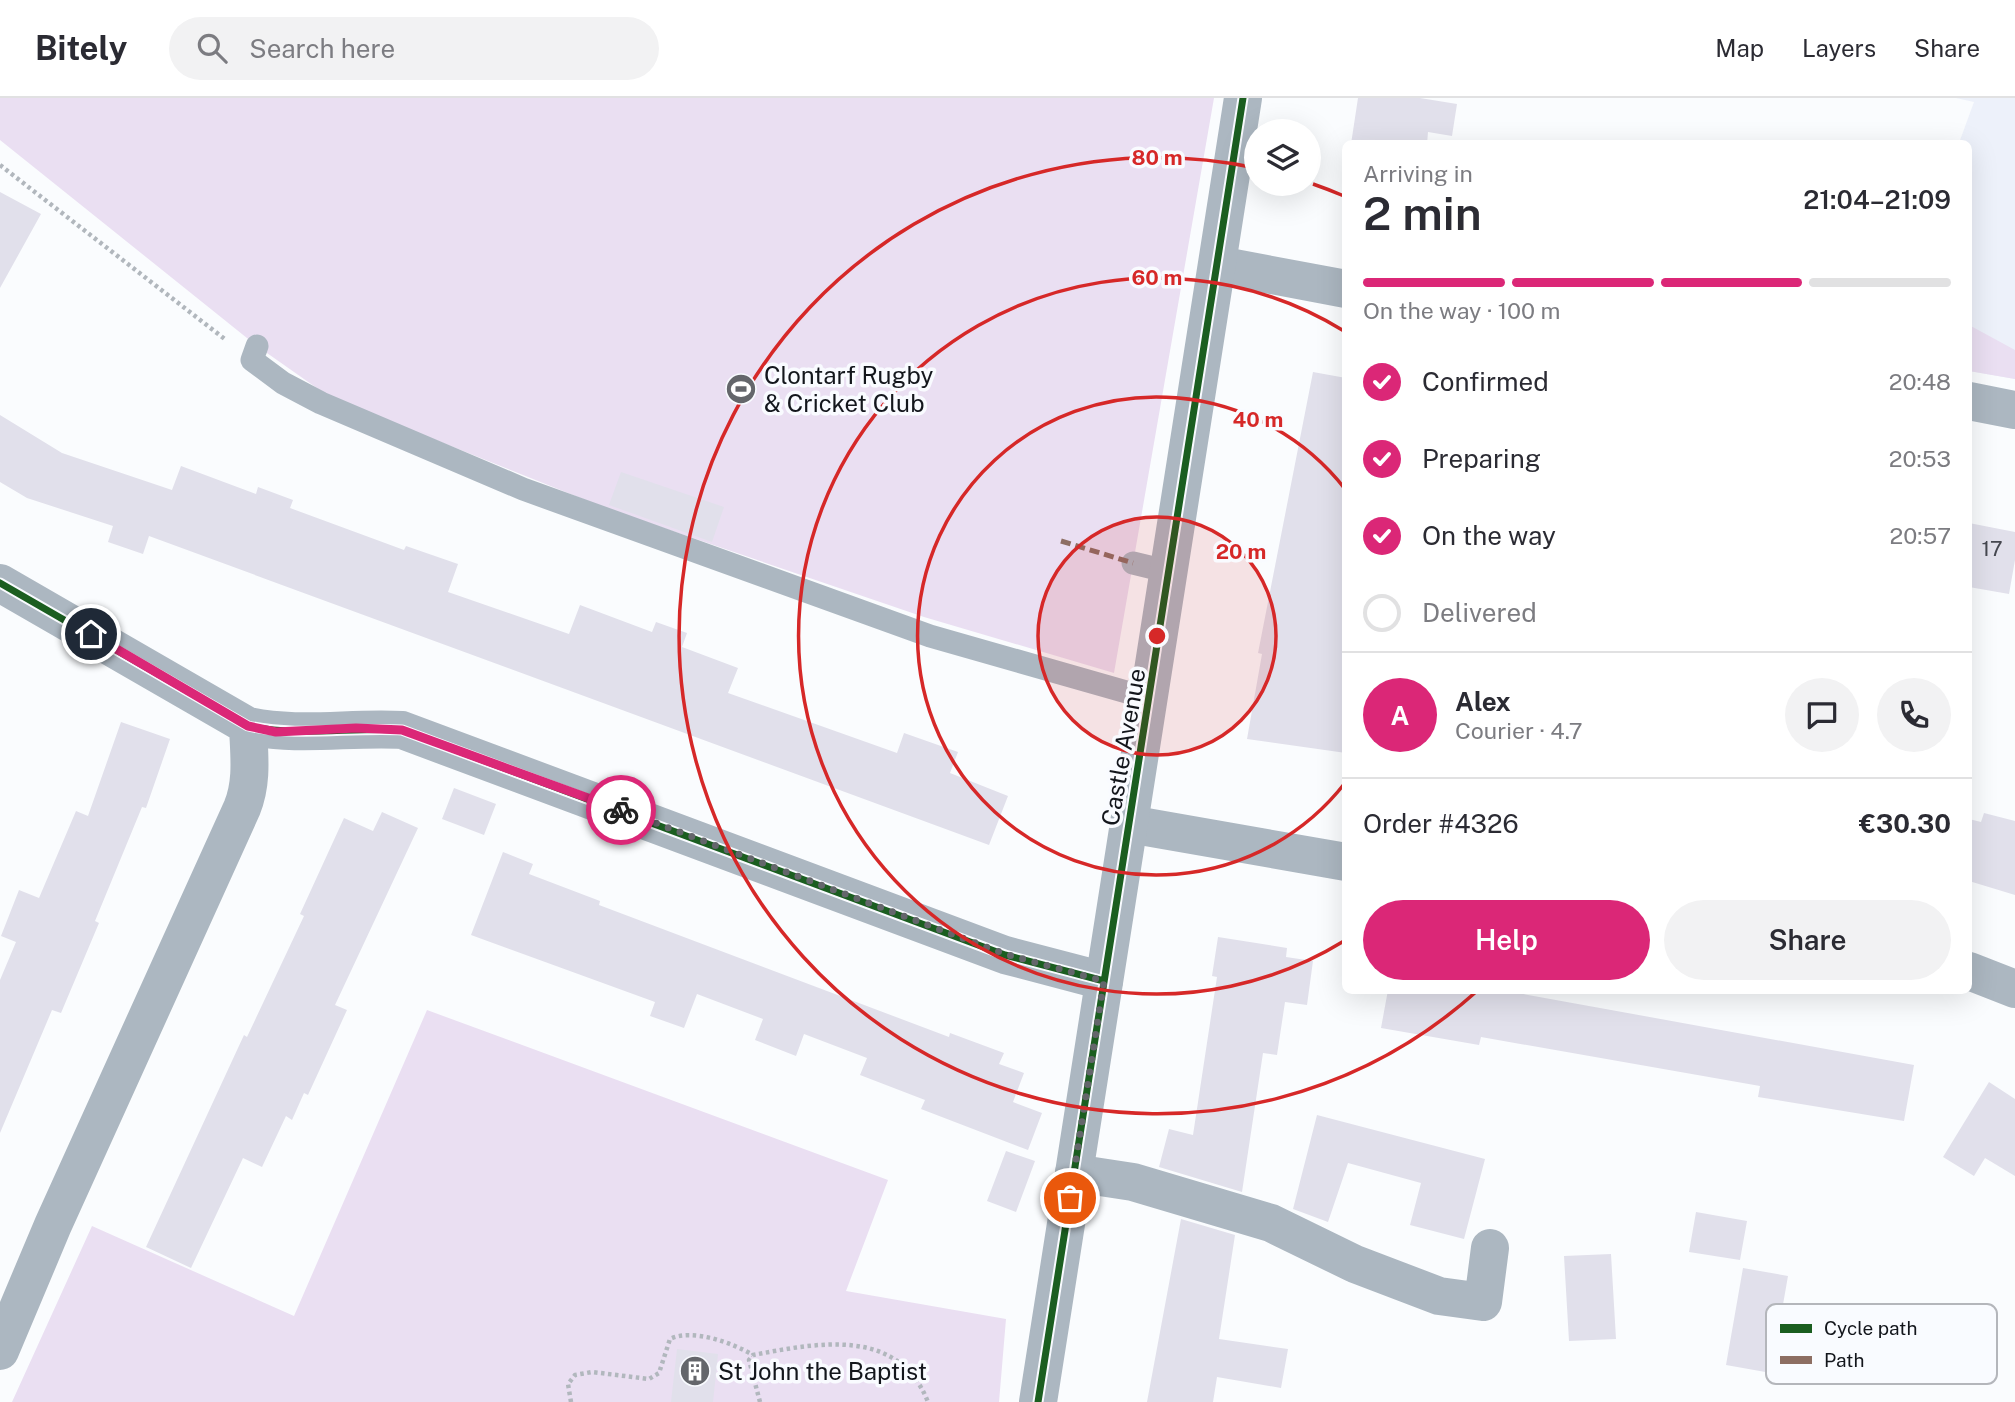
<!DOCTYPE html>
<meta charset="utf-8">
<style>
body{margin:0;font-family:"Public Sans",sans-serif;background:#f2f2f3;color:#2b2b33;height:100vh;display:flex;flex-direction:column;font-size:26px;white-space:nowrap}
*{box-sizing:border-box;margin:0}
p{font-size:23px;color:#7c7c81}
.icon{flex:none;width:38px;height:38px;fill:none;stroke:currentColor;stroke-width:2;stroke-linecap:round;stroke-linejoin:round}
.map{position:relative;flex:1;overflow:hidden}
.details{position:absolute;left:1342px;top:42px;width:630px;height:854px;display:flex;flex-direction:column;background:#fff;border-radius:10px;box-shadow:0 7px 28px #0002}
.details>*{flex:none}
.buttons{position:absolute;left:1244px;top:21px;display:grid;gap:14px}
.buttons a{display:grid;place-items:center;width:77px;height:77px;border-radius:50%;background:#fff;box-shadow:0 7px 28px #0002;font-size:35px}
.pin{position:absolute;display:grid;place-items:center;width:60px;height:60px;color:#fff;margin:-30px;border:4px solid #fff;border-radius:50%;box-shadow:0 2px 7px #0007}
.courier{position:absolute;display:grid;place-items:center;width:70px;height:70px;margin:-35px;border:5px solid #db2777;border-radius:50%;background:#fff;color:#222;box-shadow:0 2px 9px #0007}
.head em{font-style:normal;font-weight:600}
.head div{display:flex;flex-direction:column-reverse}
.head{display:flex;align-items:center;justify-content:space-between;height:119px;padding:0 21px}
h1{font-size:46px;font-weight:600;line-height:52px}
.bar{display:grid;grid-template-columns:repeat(4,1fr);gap:10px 7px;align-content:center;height:84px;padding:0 21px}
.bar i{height:9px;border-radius:5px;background:#e1e1e2}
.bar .selected{background:#db2777}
.bar p{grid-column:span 4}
.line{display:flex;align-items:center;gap:18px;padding:0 21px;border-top:2px solid #e1e1e2}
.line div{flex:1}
.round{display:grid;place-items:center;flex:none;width:74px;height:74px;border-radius:37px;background:#f2f2f3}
ol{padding:0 21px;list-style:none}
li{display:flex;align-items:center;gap:21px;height:77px}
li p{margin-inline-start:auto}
li .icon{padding:7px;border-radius:50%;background:#db2777;color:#fff;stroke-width:4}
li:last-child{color:#7c7c81}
li i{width:38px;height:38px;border:4px solid #e1e1e2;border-radius:50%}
.cta{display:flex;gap:14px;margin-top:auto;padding:14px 21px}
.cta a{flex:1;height:80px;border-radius:42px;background:#db2777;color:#fff;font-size:28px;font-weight:600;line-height:80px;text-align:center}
.cta a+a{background:#f2f2f3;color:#2b2b33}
header{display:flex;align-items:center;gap:42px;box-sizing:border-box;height:98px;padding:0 35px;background:#fff;border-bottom:2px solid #e1e1e2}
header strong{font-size:33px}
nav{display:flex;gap:38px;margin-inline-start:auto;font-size:24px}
.search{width:490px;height:63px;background:#f2f2f3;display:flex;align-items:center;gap:18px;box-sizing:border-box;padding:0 24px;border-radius:38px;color:#7c7c81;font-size:26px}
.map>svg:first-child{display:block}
</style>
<header>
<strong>Bitely</strong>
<div class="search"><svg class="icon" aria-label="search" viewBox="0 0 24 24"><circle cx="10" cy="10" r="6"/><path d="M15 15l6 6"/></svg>Search here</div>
<nav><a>Map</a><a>Layers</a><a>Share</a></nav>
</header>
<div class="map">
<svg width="2015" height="1304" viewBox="0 0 2015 1304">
<rect width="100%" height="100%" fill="#fafcfe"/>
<path fill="#edf1fa" d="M 1956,0 L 2015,0 L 2015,281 L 1969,273 L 1969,46 L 1959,45 L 1974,4 Z"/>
<path fill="#eadff2" d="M 0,0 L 1214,0 L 1114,575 L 924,519 L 608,411 L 331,300 L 257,248 L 0,42 Z
M 1969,227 L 2015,252 L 2015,281 L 1969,273 Z
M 427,912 L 888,1082 L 846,1193 L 1006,1221 L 999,1304 L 12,1304 L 92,1128 L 294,1218 Z"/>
<path fill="#e1e0eb" d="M 1358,0 L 1420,0 L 1457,6 L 1452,38 L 1428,34 L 1427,46 L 1351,46 Z
M 0,94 L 41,116 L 0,190 Z
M 1313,274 L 1346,280 L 1346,655 L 1247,641 L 1262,556 L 1258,555 Z
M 0,317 L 62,355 L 172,392 L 181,368 L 256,396 L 258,389 L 293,402 L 290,410 L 404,452 L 406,448 L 458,466 L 448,494 L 569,536 L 580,507 L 652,534 L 656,524 L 687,535 L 682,549 L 738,570 L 728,595 L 897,655 L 904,635 L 958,654 L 950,675 L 1008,698 L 989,747 L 149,438 L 143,456 L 108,444 L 113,428 L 27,400 L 0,384 Z
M 621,374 L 724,409 L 712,444 L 609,407 Z
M 1969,425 L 2015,434 L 2015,462 L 2009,496 L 1969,489 Z
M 121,624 L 170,641 L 146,710 L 142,709 L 95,823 L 99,825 L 61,915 L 52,912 L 0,1035 L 0,882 L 16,844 L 1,838 L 19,792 L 39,800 L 76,713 L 88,718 Z
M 454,690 L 496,706 L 484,737 L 442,721 Z
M 382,714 L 418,730 L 335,907 L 347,912 L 308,997 L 304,995 L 292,1022 L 286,1018 L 262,1069 L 243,1060 L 191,1170 L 146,1149 L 244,937 L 247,939 L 304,818 L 300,816 L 344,720 L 373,733 Z
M 1984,715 L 2015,723 L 2015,797 L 1969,783 L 1969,721 L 1981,724 Z
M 503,754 L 533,766 L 529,776 L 600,803 L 599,807 L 949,939 L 950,935 L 1004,955 L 999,966 L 1024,975 L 1013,1004 L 1042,1015 L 1028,1052 L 921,1011 L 925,1002 L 860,977 L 867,960 L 804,936 L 796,958 L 755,942 L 763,921 L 697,896 L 684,930 L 650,918 L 655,904 L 471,837 Z
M 1218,839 L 1287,850 L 1286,859 L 1313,863 L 1307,907 L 1285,904 L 1277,957 L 1263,955 L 1242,1094 L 1159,1069 L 1169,1031 L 1193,1037 L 1217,879 L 1212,878 Z
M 1388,892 L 1501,892 L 1914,967 L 1904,1023 L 1758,999 L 1760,988 L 1481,939 L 1479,947 L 1381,930 Z
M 1989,984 L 2015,1001 L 2015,1078 L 1985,1060 L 1974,1078 L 1943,1059 Z
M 1317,1017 L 1485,1061 L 1464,1141 L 1410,1127 L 1421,1085 L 1348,1065 L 1328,1124 L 1293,1111 Z
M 1006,1053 L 1035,1063 L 1016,1114 L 987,1103 Z
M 1696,1114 L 1747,1123 L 1740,1162 L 1689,1154 Z
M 1181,1121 L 1235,1137 L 1219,1241 L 1288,1251 L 1281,1290 L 1217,1279 L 1213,1304 L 1147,1304 Z
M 1611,1156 L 1616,1241 L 1569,1243 L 1564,1158 Z
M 1743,1170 L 1788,1178 L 1771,1275 L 1726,1267 Z
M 677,1251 L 718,1256 L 713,1304 L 671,1304 Z"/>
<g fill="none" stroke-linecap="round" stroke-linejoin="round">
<path stroke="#b1b7bd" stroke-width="4.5" stroke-dasharray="3.5 3.5" stroke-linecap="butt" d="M 0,67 L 226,242
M 571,1304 L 568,1286 L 575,1277 L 592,1274 L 649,1281 L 659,1275 L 670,1241 C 692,1230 733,1245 753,1257
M 760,1304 L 749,1262 L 753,1257 C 817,1245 898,1228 928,1304"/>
<path stroke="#acb7c1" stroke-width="23" d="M 257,248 L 252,262 L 283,285 L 321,305 L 523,391 L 930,538 L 1151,601
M 1133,465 L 1170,474"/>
<path stroke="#acb7c1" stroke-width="38" d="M 1218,167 L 1346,191
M 1969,303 L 2015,312
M 0,485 L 248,628 C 298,639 350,629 402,632 L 1005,857 L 1104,883
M 1129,726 L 1346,764
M 1969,873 L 2015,891
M 1074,1075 L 1133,1084 L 1271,1125 L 1355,1166 L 1439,1198 L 1483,1204 L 1490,1150
M 0,1253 L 53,1127 L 242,710 C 253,683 249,656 248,628"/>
<path stroke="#acb7c1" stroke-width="38" d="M 1038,1304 L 1243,0"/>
<path stroke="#8d6e63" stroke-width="5" stroke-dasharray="10 5" stroke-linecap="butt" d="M 1061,443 L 1133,465"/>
<g stroke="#f9fbff" stroke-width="11">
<path id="cycleway" d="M 0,485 L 248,628 C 298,639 350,629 402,632 L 1005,857 L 1104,883
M 1038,1304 L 1243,0"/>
</g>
<use href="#cycleway" stroke="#1b5e20" stroke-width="7"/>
</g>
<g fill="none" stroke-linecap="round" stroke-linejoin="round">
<path stroke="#64666b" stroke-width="7" stroke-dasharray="0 12.6" d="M 621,712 L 1005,856 L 1104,883 L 1070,1100"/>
<path stroke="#db2777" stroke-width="9" d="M 91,536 L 248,628 L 276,634 L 356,630 L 402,632 L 621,712"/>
</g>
<circle cx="1157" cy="538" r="119" fill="#d62828" fill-opacity=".12"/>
<g fill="none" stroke="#d62828" stroke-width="3.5">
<circle cx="1157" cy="538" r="119"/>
<path d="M1345 685A239 239 0 1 1 1345 391"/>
<path d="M1344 843A358 358 0 1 1 1344 233"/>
<path d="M1477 893A478 478 0 1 1 1256 70M1313 86A478 478 0 0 1 1344 98"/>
</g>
<defs>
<g id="stadium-disc" transform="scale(1.575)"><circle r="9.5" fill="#64666b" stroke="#f9fbff"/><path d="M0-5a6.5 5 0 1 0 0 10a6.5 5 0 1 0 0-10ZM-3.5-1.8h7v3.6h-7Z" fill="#fff"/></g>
<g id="building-disc" transform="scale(1.575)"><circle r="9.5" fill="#64666b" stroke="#f9fbff"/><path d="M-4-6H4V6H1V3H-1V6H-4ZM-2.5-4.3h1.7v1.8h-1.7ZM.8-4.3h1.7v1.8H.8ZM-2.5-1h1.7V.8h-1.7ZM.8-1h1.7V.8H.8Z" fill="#fff"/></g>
</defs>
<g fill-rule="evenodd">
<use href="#stadium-disc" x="741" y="291"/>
<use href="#building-disc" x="695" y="1273"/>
</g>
<g text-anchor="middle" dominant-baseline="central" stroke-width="7" stroke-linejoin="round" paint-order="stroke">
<g font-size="21" fill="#464850">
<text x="1992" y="450">17</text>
</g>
<g font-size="24" fill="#13161c" stroke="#f9fbff" text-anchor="start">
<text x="764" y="277">Clontarf Rugby<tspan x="764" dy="28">&amp; Cricket Club</tspan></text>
<text x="718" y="1273">St John the Baptist</text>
</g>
<g font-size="24" fill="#13161c" stroke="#f9fbff">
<text transform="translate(1123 649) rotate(-80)">Castle Avenue</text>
</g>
</g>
<rect x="1766" y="1206" width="231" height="80" rx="10" fill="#f9fbff" stroke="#b4b6bb" stroke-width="2"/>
<rect x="1780" y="1226" width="32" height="9" fill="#1b5e20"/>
<rect x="1780" y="1258" width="32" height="8" fill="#8d6e63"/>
<g font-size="19" fill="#13161c">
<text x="1824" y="1237">Cycle path</text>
<text x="1824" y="1269">Path</text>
</g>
<circle cx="1157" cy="538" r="10" fill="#d62828" stroke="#f9fbff" stroke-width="3.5"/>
<g font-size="21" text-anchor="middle" font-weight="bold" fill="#d62828" stroke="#f9fbff" stroke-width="7" stroke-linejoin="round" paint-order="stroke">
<text x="1157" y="67">80 m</text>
<text x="1157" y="187">60 m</text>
<text x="1258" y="329">40 m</text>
<text x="1241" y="461">20 m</text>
</g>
</svg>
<div class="buttons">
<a><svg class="icon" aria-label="layers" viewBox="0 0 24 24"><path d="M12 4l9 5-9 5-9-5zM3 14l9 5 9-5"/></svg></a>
</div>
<div class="pin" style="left:1070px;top:1100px;background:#ea580c"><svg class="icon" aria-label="bag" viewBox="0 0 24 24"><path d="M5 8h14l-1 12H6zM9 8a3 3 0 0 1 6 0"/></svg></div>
<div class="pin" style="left:91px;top:536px;background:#1f2937"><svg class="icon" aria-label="home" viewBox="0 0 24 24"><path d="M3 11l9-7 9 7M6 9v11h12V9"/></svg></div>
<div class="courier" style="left:621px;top:712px"><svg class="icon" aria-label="bike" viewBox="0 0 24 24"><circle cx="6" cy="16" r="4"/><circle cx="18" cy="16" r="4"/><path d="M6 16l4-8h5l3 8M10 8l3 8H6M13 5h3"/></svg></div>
<section class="details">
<div class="head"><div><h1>2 min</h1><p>Arriving in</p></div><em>21:04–21:09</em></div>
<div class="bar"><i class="selected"></i><i class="selected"></i><i class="selected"></i><i></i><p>On the way · 100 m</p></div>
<ol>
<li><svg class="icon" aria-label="check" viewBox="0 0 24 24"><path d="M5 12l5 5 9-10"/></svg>Confirmed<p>20:48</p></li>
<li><svg class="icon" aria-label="check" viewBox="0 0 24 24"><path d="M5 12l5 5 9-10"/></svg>Preparing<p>20:53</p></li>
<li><svg class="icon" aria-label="check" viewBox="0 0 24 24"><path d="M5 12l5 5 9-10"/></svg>On the way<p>20:57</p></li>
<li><i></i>Delivered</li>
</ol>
<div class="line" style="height:126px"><b class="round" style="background:#db2777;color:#fff">A</b><div><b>Alex</b><p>Courier · 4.7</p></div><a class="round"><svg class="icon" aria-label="chat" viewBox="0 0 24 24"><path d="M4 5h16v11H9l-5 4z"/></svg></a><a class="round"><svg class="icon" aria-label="phone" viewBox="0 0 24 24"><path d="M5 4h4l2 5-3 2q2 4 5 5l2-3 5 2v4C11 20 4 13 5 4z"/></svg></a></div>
<div class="line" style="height:91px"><div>Order #4326</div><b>€30.30</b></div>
<div class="cta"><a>Help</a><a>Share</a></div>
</section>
</div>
